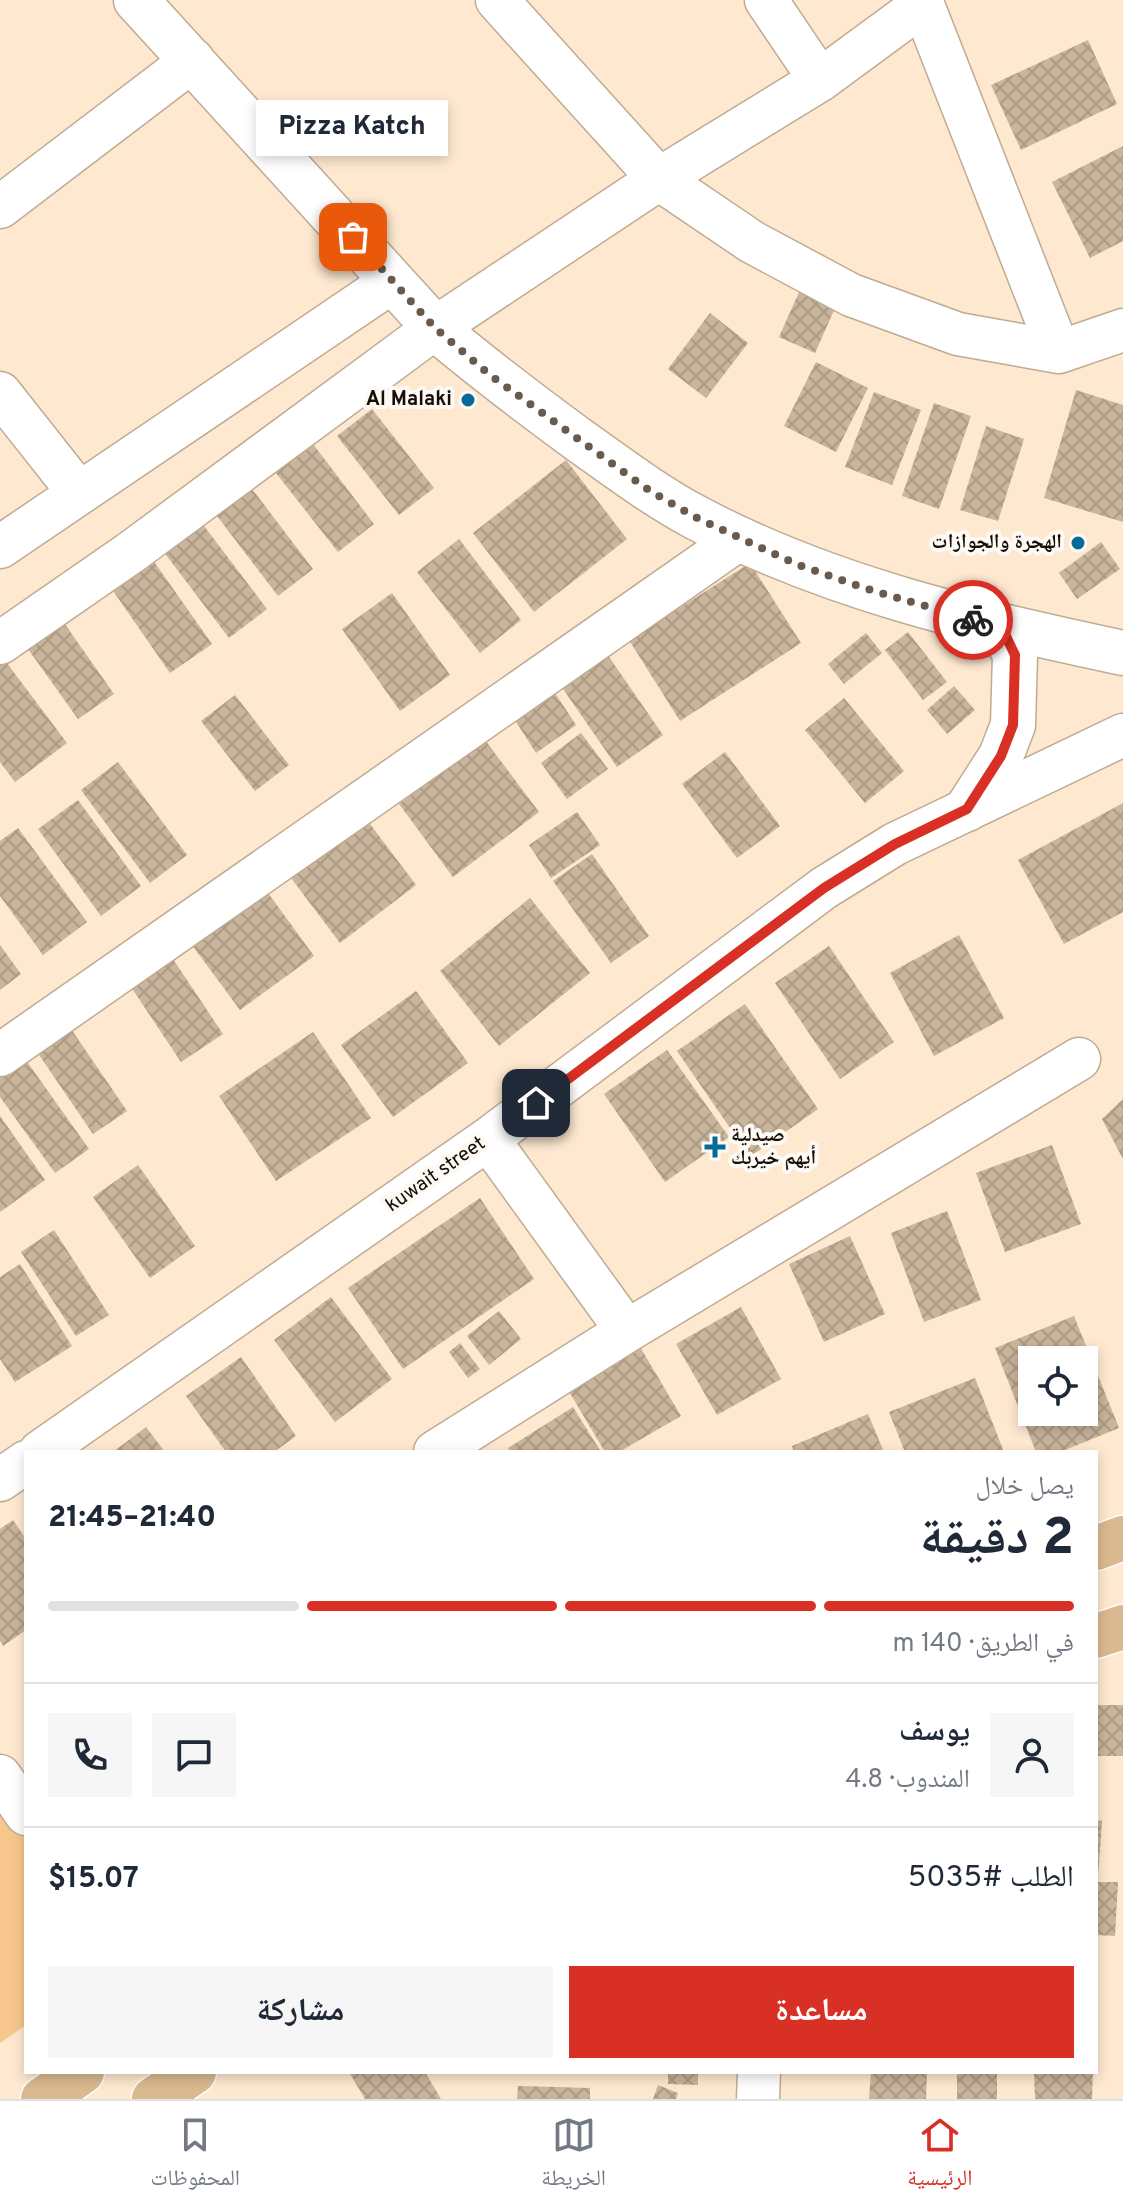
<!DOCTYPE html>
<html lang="ar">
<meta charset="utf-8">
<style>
body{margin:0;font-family:Overpass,"Noto Naskh Arabic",sans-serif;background:#f6f6f7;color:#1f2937;direction:rtl;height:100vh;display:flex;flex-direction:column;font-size:30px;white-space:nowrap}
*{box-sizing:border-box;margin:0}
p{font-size:26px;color:#747a83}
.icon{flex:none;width:44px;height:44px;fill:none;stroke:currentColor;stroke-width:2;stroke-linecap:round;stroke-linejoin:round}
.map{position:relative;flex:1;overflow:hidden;direction:ltr}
.side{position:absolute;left:24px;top:1450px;width:1074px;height:624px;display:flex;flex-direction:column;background:#fff;border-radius:0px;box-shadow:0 4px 12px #0003;direction:rtl}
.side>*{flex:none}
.controls{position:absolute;left:1018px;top:1346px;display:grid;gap:16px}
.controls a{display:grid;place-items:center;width:80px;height:80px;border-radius:0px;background:#fff;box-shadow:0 4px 12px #0003;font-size:40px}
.pin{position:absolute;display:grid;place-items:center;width:68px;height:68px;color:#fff;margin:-34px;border-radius:16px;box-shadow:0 4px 12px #0006}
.courier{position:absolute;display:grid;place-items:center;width:80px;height:80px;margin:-40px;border:6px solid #d93025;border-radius:50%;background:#fff;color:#222;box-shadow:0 2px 10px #0007}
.bubble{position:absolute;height:56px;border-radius:0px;background:#fff;box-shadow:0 4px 12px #0003;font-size:26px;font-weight:800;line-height:56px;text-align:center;direction:rtl}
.head em{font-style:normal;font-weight:800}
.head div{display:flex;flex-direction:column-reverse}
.head{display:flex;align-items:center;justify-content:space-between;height:136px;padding:0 24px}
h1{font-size:52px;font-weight:800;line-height:60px}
.bar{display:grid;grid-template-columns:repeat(4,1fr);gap:12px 8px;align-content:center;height:96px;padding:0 24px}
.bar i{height:10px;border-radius:6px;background:#e0e1e3}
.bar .current{background:#d93025}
.bar p{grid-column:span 4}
.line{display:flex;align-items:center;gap:20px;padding:0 24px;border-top:2px solid #e0e1e3}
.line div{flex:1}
.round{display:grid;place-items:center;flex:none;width:84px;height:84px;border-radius:0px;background:#f6f6f7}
.action{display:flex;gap:16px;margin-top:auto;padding:16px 24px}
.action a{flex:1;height:92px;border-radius:0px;background:#d93025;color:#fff;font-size:32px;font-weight:800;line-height:92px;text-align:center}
.action a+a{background:#f6f6f7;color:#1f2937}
.tabs{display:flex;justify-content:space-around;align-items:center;height:112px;border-top:2px solid #e0e1e3;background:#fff;font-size:22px;color:#747a83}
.tabs a{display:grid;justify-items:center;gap:4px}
.tabs .current{color:#d93025}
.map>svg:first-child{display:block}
</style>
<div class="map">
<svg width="1123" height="2099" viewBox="0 0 1123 2099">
<defs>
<pattern id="building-cross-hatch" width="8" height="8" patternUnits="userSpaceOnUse" patternTransform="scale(2)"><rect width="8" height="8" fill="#c9b49c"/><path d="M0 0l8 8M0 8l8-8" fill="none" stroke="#ac9a85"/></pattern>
</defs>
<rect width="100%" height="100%" fill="#fee8d0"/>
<path fill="#f7c68d" d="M 0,1788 L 26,1825 L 26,2025 L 0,2043 Z"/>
<path fill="url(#building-cross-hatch)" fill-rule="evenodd" d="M 1088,40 L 1117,104 L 1021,150 L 991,85 Z
M 1123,146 L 1123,241 L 1090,258 L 1052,182 Z
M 800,290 L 836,306 L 815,353 L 779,337 Z
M 710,313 L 748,343 L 706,398 L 668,369 Z
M 816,362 L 868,388 L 836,452 L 784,426 Z
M 1076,390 L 1123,405 L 1123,522 L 1044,498 Z
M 874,392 L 921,410 L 892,485 L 845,467 Z
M 934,403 L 971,416 L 939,509 L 902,496 Z
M 372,409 L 434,488 L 399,515 L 337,436 Z
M 986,426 L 1024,439 L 998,521 L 960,510 Z
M 313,444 L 374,524 L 338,552 L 276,473 Z
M 566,460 L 627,539 L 534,612 L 473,533 Z
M 249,485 L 313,569 L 278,596 L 214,512 Z
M 198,518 L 267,609 L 229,638 L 160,547 Z
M 459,539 L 521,620 L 480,653 L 417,572 Z
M 1101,542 L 1120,569 L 1077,599 L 1059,573 Z
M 150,556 L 212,644 L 170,673 L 109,585 Z
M 750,563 L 801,643 L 680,721 L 629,640 Z
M 392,593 L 450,675 L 400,711 L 342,629 Z
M 64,623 L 114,694 L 78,719 L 28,649 Z
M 908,632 L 947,682 L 923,700 L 885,650 Z
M 866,633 L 882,653 L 844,684 L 828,664 Z
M 0,654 L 67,743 L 15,782 L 0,762 Z
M 607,654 L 663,735 L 617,767 L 561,686 Z
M 954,686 L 975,710 L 947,734 L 927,710 Z
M 551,687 L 576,725 L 536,753 L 511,714 Z
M 235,695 L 289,765 L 255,791 L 201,721 Z
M 844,698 L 904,771 L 865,803 L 805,730 Z
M 581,733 L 608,769 L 567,799 L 541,763 Z
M 485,740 L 539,812 L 453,877 L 399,804 Z
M 725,752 L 780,826 L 737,858 L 682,784 Z
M 118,762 L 187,855 L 150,883 L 81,790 Z
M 78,800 L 141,886 L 101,916 L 38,829 Z
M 1123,803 L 1123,912 L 1064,944 L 1018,860 Z
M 361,812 L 416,885 L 340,943 L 285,870 Z
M 577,812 L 600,845 L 551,878 L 529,845 Z
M 18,828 L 87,922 L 43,955 L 0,896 L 0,841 Z
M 592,854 L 649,936 L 611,963 L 553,881 Z
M 263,886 L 314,956 L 240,1010 L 189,941 Z
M 530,898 L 590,973 L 499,1046 L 440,971 Z
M 959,935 L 1004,1018 L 934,1056 L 890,973 Z
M 0,945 L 21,974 L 0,990 Z
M 829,946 L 894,1042 L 840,1079 L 775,983 Z
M 169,953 L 223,1034 L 181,1062 L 127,981 Z
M 416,991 L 468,1063 L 393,1117 L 341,1045 Z
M 745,1004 L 818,1109 L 750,1157 L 677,1051 Z
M 69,1026 L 127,1111 L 93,1134 L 35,1049 Z
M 313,1032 L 371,1118 L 276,1181 L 219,1096 Z
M 667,1050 L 729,1137 L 665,1182 L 604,1094 Z
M 23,1056 L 89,1149 L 55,1173 L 0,1097 L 0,1073 Z
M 1123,1099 L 1123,1159 L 1102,1119 Z
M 0,1116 L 45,1180 L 0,1212 Z
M 1052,1145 L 1081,1224 L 1005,1252 L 976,1173 Z
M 138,1165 L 195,1246 L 150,1278 L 93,1197 Z
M 480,1198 L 534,1279 L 403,1369 L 348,1288 Z
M 947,1211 L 981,1300 L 924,1322 L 891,1233 Z
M 54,1230 L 109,1315 L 76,1336 L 21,1252 Z
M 850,1236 L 885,1314 L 824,1342 L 789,1264 Z
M 20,1264 L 72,1346 L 15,1382 L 0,1359 L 0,1277 Z
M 331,1297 L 392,1379 L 335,1422 L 274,1340 Z
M 741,1307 L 781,1379 L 717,1415 L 676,1344 Z
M 499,1311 L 521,1339 L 489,1365 L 467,1336 Z
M 1074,1316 L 1119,1428 L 1060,1452 L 1036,1452 L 995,1348 ZM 1032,1360 L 1084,1360 L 1084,1412 L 1032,1412 Z
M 633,1335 L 681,1416 L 619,1452 L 605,1452 L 561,1378 Z
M 460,1343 L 480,1369 L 468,1378 L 449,1352 Z
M 241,1357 L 296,1436 L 274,1452 L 226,1452 L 186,1396 Z
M 975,1378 L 1004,1452 L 905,1452 L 889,1412 Z
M 573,1407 L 601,1452 L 510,1452 L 508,1448 Z
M 868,1414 L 884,1452 L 794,1452 L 792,1446 Z
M 146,1427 L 165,1452 L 113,1452 Z
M 13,1520 L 26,1539 L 26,1630 L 3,1646 L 0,1641 L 0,1529 Z
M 1096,1705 L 1123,1705 L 1123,1756 L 1096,1756 Z
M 1096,1820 L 1102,1821 L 1098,1877 L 1096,1877 Z
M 1096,1882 L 1118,1882 L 1115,1936 L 1096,1935 Z
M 349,2072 L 425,2072 L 441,2099 L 365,2099 Z
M 668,2072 L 698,2072 L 698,2085 L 668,2084 Z
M 871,2072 L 927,2072 L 926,2099 L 869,2099 Z
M 957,2072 L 997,2072 L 997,2099 L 957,2099 Z
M 1034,2072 L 1093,2072 L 1092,2099 L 1035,2099 Z
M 658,2085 L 678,2093 L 676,2099 L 653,2099 Z
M 518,2086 L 590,2088 L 590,2099 L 517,2099 Z"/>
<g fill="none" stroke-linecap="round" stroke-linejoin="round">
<g stroke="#bfab93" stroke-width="45">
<path id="minor" d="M 497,0 L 659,179 L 752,242 L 851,295 L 958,334 L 1059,352 L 1123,330
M 766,0 L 820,80
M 921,0 L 1059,352
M 0,207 L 193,60
M 0,393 L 79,493
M 0,547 L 393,281
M 0,643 L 130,553 L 435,328 L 659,179 L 820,80 L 922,5
M 0,1055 L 739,539
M 488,1139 L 627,1331
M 40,1452 L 488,1139 L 824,888 L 895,844 L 1123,735
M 435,1452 L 627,1331 L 1079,1059
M 0,1480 L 26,1462
M 0,1776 L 26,1814
M 758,2099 L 759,2072"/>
</g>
<g stroke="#bfab93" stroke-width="47">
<path id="secondary" d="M 136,0 L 435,328 C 481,367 530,404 579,440 C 617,467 654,495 695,517 C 829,588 976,622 1123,653
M 967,809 L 1001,756 L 1013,725 L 1015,655 L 1002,628"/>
</g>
<g stroke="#fff" stroke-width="47">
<path id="primary" d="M 1096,1548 L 1123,1538
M 1096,1636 L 1123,1627
M 43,2099 L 82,2072
M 154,2099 L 194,2072"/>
</g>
<use href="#minor" stroke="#fff" stroke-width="42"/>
<use href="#secondary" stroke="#fff" stroke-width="44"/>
<use href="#primary" stroke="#dab990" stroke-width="44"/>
</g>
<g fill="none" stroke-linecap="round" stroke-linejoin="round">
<path stroke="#685b4d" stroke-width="8" stroke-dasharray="0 14.4" d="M 353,237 L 435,328 L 490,375 L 650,491 L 695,517 L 796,564 L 864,588 L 973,620"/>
<path stroke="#d93025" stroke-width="10" d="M 536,1103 L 824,888 L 895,844 L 967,809 L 1001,756 L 1013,725 L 1015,655 L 1002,628 L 973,620"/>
</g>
<g fill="#046b99" stroke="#fdf9f4" stroke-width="3">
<circle cx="468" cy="400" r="8"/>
<circle cx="1078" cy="543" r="8"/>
<path d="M711 1135h8v8h8v8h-8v8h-8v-8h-8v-8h8z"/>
</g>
<g text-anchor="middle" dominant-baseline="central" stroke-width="8" stroke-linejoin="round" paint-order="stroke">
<g font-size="20" font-weight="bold" fill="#170f07" stroke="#fdf9f4" text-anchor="end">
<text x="452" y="400">Al Malaki</text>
<text x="1062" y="543">الهجرة والجوازات</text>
<text x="731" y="1136" text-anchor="start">صيدلية<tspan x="731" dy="23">أيهم خيربك</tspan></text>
</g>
<g font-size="20" fill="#170f07" stroke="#fdf9f4">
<text transform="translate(436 1175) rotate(-35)">kuwait street</text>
</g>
</g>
</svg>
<div class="controls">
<a><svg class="icon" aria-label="locate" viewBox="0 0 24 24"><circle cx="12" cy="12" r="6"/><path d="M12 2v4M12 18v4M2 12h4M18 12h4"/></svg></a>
</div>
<div class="pin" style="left:353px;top:237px;background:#ea580c"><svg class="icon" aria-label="bag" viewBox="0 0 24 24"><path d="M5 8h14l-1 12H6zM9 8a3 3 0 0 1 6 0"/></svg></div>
<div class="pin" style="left:536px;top:1103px;background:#1f2937"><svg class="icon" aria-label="home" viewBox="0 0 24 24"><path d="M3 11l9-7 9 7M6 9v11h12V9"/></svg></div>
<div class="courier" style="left:973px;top:620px"><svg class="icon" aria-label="bike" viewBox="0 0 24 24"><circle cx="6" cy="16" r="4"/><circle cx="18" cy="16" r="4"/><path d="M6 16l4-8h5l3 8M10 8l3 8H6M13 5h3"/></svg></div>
<div class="bubble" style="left:256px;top:100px;width:192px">Pizza Katch</div>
<section class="side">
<div class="head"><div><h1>2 دقيقة</h1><p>يصل خلال</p></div><em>21:40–21:45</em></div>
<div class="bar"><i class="current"></i><i class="current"></i><i class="current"></i><i></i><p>في الطريق · 140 m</p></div>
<div class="line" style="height:144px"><a class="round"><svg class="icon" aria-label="person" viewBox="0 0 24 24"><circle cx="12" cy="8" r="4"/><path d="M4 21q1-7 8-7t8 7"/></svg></a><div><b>يوسف</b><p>المندوب · 4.8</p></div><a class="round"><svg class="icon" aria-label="chat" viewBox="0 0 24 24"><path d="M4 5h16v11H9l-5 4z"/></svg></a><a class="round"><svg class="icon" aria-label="phone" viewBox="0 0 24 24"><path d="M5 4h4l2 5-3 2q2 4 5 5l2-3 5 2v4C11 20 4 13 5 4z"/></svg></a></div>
<div class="line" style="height:104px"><div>الطلب #5035</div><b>$15.07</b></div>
<div class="action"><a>مساعدة</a><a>مشاركة</a></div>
</section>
</div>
<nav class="tabs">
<a class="current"><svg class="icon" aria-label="home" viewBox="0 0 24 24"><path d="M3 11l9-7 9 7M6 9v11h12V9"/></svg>الرئيسية</a>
<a><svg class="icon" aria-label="map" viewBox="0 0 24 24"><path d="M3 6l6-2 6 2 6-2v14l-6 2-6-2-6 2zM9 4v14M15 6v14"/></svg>الخريطة</a>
<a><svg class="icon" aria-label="saved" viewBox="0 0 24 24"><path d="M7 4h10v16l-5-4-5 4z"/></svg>المحفوظات</a>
</nav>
